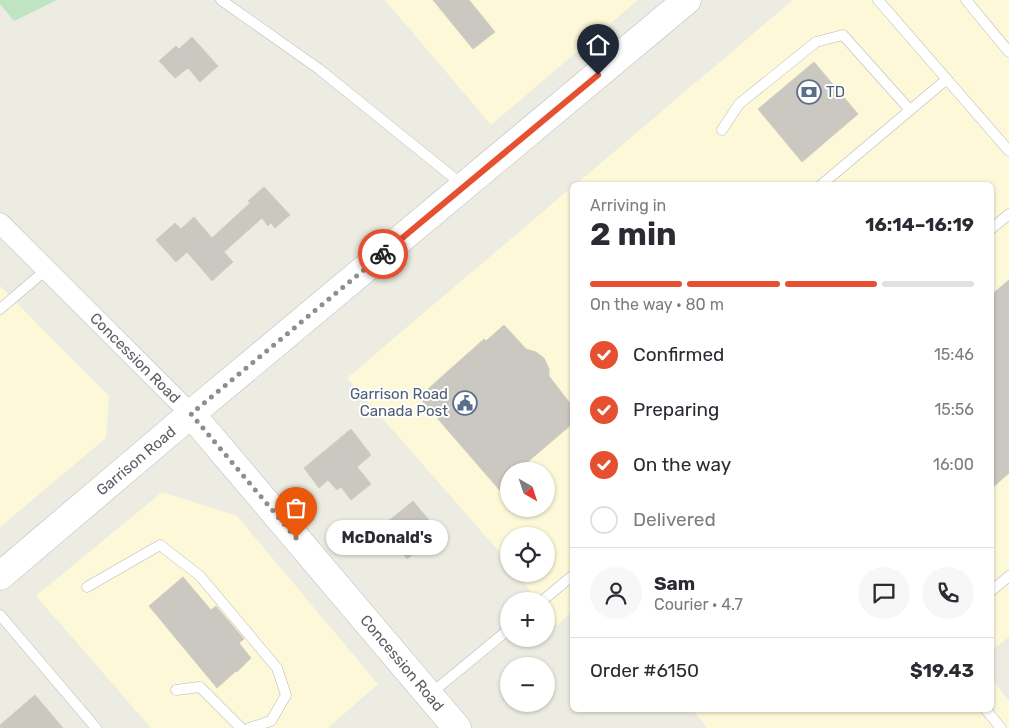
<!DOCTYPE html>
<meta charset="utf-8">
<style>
body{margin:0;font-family:Rubik,sans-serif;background:#f7f7f7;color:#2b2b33;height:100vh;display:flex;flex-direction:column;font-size:19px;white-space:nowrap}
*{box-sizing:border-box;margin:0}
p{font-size:16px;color:#7c7c81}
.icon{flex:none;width:28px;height:28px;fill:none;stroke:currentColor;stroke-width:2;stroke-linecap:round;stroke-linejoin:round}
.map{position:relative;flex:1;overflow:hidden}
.panel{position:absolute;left:570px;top:182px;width:424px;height:530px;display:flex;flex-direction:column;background:#fff;border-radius:8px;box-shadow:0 1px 4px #0004}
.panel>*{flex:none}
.needle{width:32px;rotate:141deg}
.tools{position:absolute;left:500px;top:462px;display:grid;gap:10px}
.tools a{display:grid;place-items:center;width:55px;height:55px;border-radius:50%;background:#fff;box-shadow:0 1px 4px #0004;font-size:25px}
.pin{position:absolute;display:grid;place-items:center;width:42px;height:42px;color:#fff;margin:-51px -21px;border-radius:50% 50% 50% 0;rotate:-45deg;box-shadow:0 0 5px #0007}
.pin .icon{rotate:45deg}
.courier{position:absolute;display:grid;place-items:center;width:50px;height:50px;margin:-25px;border:4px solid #e64f2f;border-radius:50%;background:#fff;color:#222;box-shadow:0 1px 6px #0007}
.bubble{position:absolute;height:35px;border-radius:18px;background:#fff;box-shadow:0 1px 4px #0004;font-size:16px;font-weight:700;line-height:35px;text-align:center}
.summary em{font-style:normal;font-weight:700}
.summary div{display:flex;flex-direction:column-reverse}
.summary{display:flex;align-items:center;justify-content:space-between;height:85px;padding:0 20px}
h1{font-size:32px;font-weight:700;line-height:38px}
.bar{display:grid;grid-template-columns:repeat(4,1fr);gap:8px 5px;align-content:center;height:60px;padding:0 20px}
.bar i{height:6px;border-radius:4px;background:#e1e1e2}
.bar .on{background:#e64f2f}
.bar p{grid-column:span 4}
.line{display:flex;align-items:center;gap:12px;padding:0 20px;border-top:1px solid #e1e1e2}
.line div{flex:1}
.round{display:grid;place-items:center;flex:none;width:52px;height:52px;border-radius:26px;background:#f7f7f7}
ol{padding:0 20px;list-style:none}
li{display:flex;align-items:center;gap:15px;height:55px}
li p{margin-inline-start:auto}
li .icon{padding:5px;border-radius:50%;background:#e64f2f;color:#fff;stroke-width:4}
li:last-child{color:#7c7c81}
li i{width:28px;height:28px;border:2px solid #e1e1e2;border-radius:50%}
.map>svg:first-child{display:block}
</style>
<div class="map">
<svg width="1009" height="728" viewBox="0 0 1009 728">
<rect width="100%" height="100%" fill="#edece2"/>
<path fill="#fdf8d7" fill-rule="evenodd" d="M 385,0 L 638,0 L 491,125 Z
M 793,0 L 1009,0 L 1009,637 L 991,651 L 991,185 L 575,185 Z
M 572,187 L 572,611 L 557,626 L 546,612 L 546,601 L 538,601 L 517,574 L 546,574 L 546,536 L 509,536 L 509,563 L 347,378 ZM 509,471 L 546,471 L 546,509 L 509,509 Z
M 0,286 L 109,396 L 106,438 L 0,527 Z
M 162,492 L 237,516 L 378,684 L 328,728 L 151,728 L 36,596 Z
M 991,678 L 1009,701 L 1009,728 L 707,728 L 693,710 L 991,710 Z"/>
<path fill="#bee4c2" d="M 0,0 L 57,0 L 14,21 L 0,4 Z"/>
<path fill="#cac8c1" stroke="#d1cec0" d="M 433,0 L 469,0 L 495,32 L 473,49 Z
M 192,37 L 218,66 L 200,82 L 188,68 L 175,78 L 159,61 L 176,46 L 179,49 Z
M 814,62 L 858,114 L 802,162 L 758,109 Z
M 264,187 L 290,215 L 275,228 L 271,223 L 268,226 L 262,218 L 224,252 L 233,262 L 212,281 L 187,252 L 176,262 L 156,240 L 175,223 L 181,229 L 194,217 L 212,238 L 250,203 L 248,201 Z
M 1009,280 L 1009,473 L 991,489 L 991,295 Z
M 504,325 L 526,349 L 536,352 L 544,358 L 549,369 L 549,376 L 572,406 L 572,424 L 517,471 L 509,471 L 509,501 L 419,397 L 484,339 L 486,341 Z
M 351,429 L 371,455 L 357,467 L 371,484 L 351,500 L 341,487 L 337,490 L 328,480 L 319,488 L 304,468 Z
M 413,501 L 439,532 L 407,559 L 381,527 Z
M 183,577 L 211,610 L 216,606 L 244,639 L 239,643 L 251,658 L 237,672 L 236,671 L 217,688 L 149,606 Z
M 35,695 L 63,728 L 0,728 L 0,725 Z"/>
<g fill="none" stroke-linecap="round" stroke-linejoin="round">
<g stroke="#b7b9be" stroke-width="11">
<path id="lane" d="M 221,0 L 319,69 L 464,186
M 878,0 L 1009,151
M 966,0 L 1009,52
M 722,130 L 739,104 L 816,42 L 843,35 L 910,110
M 821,185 L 947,79
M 991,229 L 1009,214
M 0,309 L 46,270
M 87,587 L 160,545 L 200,576 L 277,668 L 286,695 L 271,721 L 249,728
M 991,591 L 1009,576
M 542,601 L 572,576
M 0,615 L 96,728
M 176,690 L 200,687 L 241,728
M 429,695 L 509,629
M 986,710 L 1001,728"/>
</g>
<g stroke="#b7b9be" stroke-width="21">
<path id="street" d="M 0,223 L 191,414"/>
</g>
<g stroke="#b8bac0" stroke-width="29">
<path id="secondary" d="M 191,414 L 457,728
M 0,576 L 191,414 L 687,0"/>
</g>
<use href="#lane" stroke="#fff" stroke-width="10"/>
<use href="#street" stroke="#fff" stroke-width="20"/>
<use href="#secondary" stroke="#fff" stroke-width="28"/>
</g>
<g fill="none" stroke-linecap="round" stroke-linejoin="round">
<path stroke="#8d8f8f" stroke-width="5" stroke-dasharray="0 9" d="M 296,538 L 191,414 L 383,254"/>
<path stroke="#e64f2f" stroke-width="6" d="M 383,254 L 598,75"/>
</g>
<defs>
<g id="bank-ring" transform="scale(1.25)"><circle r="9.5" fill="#fff" stroke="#5c6f8a" stroke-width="1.5"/><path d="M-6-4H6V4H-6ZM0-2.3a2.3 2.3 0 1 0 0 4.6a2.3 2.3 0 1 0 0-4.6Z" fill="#5c6f8a"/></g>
<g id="civic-ring" transform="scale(1.25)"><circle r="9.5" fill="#fff" stroke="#5c6f8a" stroke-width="1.5"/><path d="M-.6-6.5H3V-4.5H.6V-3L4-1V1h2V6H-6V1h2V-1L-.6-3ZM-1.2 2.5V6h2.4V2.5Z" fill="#5c6f8a"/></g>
</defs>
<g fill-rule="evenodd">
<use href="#bank-ring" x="809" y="92"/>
<use href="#civic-ring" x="465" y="403"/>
</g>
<g text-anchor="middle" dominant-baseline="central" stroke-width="4" stroke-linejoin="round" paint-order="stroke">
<g font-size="15" fill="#4e5e75" stroke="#fff" text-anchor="start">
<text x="826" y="92">TD</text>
<text x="448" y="394" text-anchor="end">Garrison Road<tspan x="448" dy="17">Canada Post</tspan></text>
</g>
<g font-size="15" fill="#5a5d63" stroke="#fff">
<text transform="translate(135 358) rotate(45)">Concession Road</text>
<text transform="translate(136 461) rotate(-40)">Garrison Road</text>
<text transform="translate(402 663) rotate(50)">Concession Road</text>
</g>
</g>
</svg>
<div class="tools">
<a><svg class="needle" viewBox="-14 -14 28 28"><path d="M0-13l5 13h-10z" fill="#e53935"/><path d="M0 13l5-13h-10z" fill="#7c7c81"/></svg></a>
<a><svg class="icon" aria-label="locate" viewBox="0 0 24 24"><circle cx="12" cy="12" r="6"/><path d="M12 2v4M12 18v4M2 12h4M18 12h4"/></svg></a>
<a>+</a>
<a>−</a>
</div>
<div class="pin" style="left:296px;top:538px;background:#ea580c"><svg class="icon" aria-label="bag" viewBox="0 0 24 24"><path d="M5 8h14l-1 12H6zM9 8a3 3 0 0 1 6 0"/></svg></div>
<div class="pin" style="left:598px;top:75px;background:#1f2937"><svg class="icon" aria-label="home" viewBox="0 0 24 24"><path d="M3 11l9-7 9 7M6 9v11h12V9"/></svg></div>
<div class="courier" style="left:383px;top:254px"><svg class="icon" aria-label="bike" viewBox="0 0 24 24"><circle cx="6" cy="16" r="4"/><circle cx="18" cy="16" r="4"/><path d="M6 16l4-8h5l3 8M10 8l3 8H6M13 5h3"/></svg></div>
<div class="bubble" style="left:326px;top:520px;width:122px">McDonald's</div>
<section class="panel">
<div class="summary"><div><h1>2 min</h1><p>Arriving in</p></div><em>16:14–16:19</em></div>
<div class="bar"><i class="on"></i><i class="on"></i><i class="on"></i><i></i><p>On the way · 80 m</p></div>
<ol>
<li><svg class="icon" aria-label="check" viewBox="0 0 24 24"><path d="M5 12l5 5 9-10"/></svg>Confirmed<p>15:46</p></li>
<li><svg class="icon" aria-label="check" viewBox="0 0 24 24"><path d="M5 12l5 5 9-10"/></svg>Preparing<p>15:56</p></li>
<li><svg class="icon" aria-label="check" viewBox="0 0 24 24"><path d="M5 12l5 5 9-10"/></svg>On the way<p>16:00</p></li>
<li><i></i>Delivered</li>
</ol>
<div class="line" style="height:90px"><a class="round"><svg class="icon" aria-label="person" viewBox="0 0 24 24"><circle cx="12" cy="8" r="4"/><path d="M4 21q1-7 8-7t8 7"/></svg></a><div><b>Sam</b><p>Courier · 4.7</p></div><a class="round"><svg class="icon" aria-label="chat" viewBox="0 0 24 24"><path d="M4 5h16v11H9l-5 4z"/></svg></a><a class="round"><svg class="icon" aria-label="phone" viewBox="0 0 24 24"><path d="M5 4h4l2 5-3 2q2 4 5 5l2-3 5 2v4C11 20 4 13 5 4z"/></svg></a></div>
<div class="line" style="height:65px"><div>Order #6150</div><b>$19.43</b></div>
</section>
</div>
